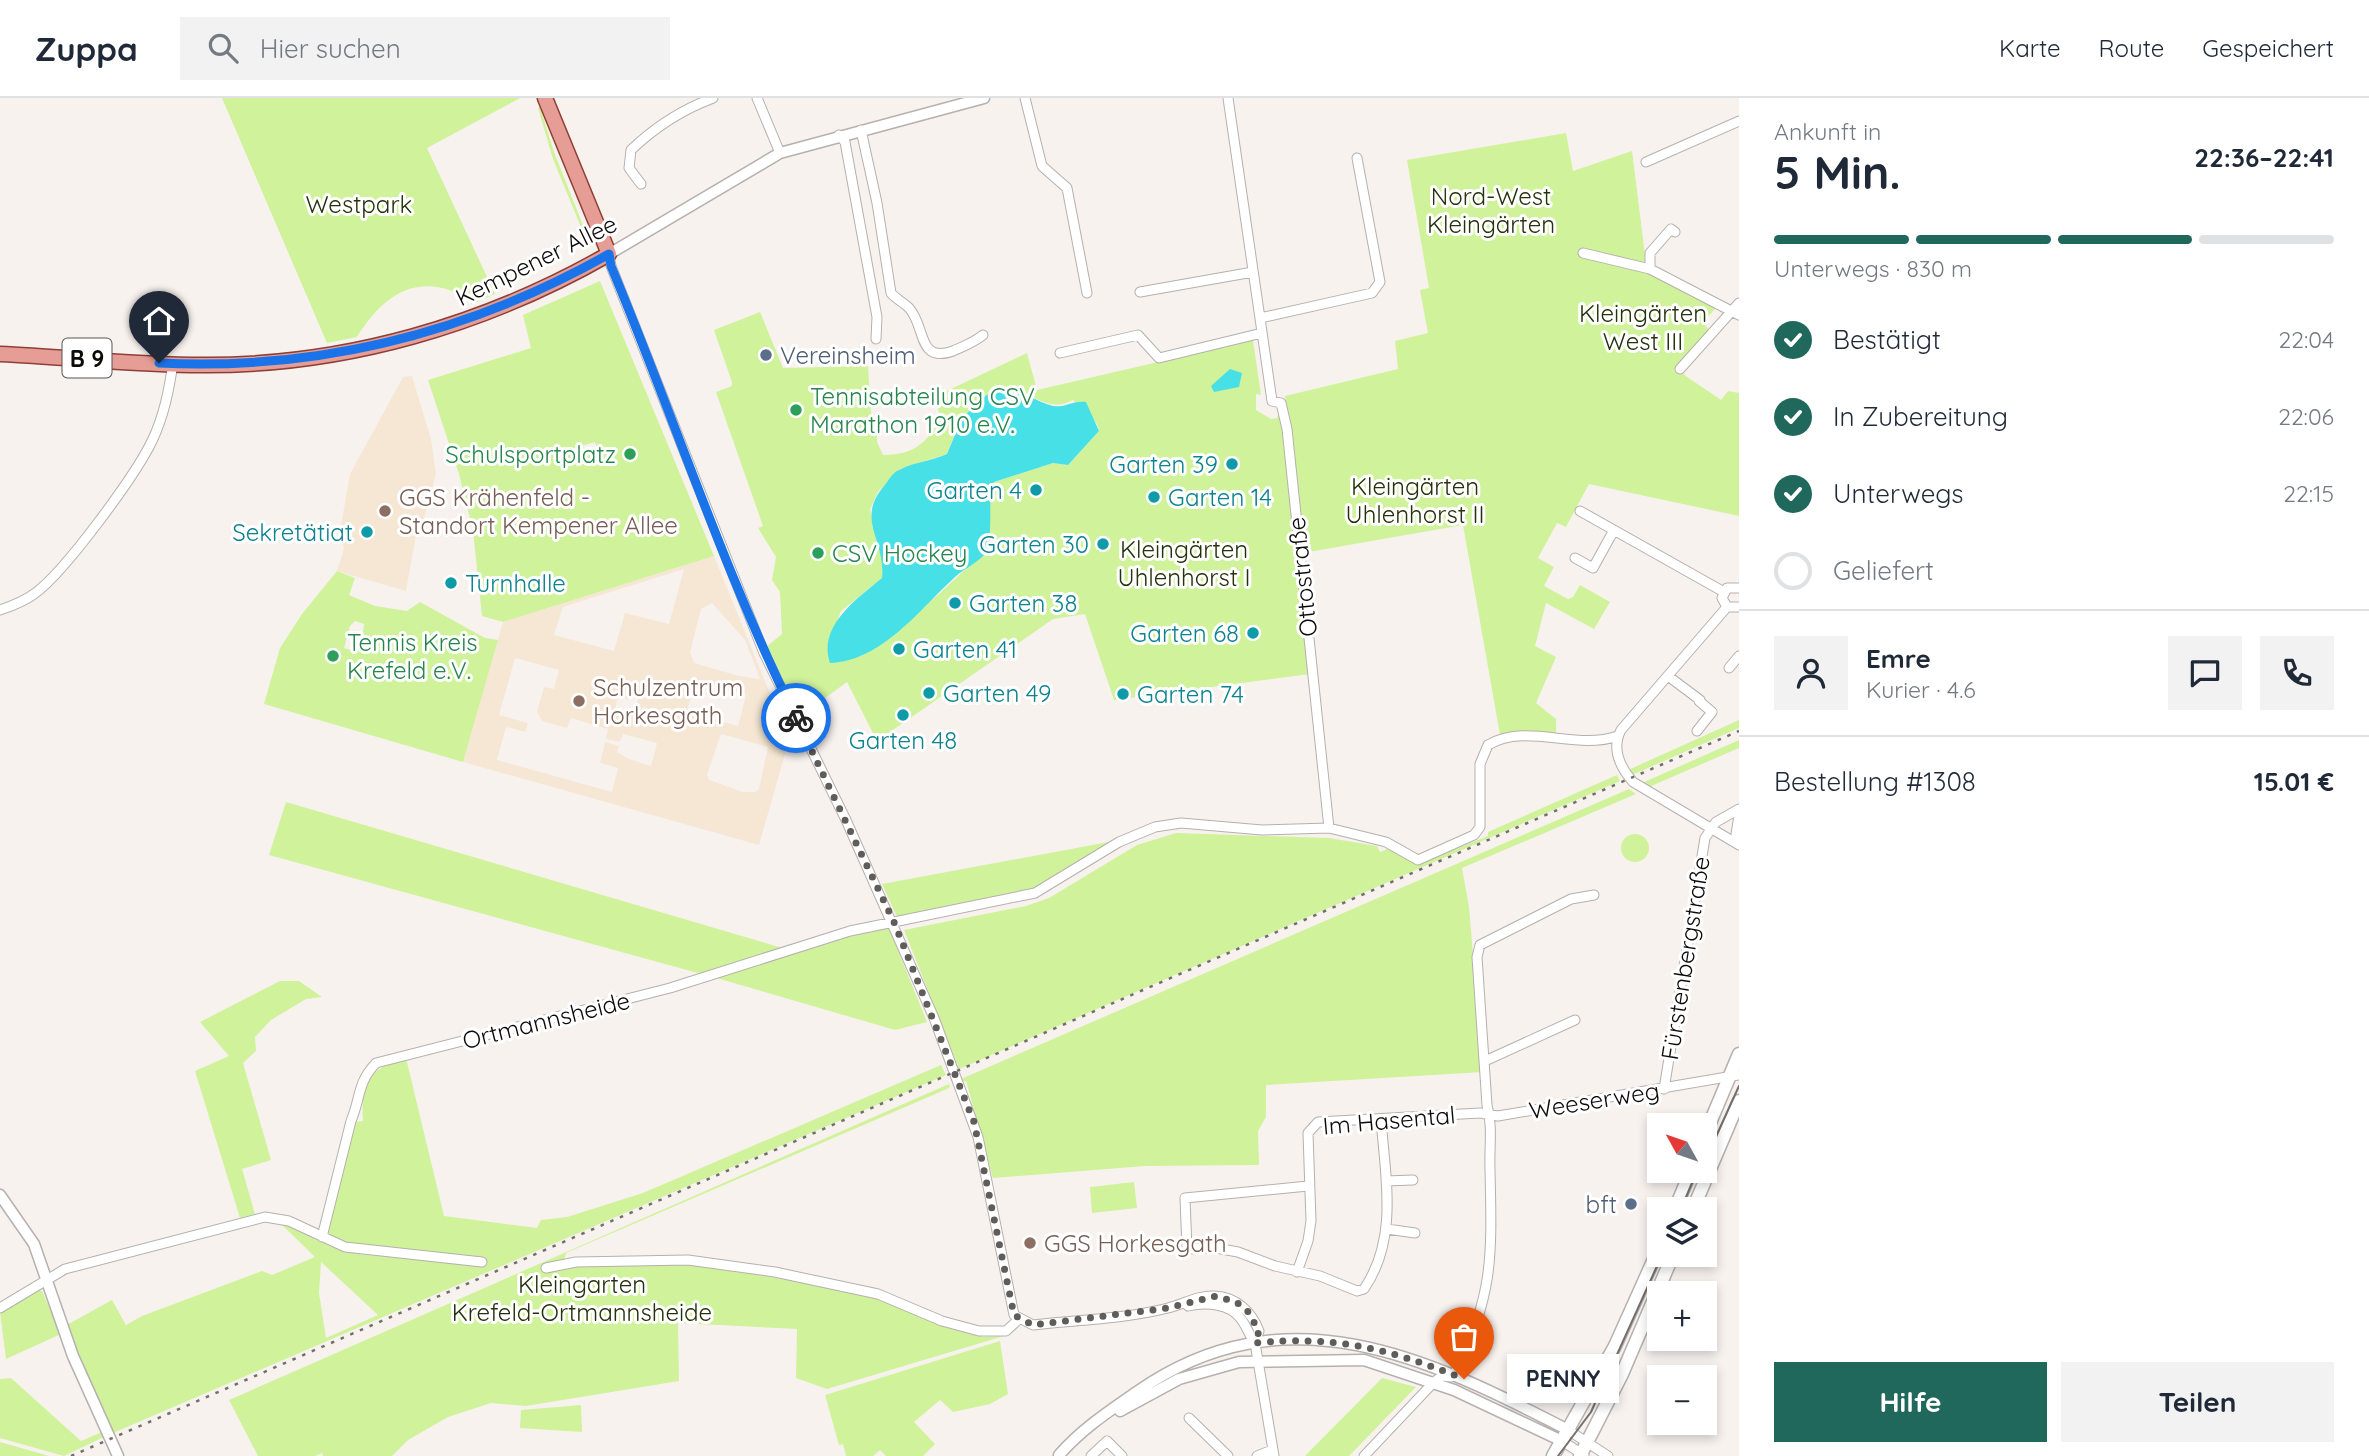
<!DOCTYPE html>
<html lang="de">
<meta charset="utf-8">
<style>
body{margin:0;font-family:Quicksand,sans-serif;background:#f2f2f3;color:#1f2937;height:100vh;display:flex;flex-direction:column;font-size:26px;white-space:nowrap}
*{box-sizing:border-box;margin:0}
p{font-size:23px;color:#747a83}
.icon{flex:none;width:38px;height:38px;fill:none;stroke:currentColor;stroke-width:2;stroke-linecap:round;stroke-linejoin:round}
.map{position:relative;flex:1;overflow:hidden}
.details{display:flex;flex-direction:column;background:#fff;width:630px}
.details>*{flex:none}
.needle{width:46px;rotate:310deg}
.tools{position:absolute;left:1647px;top:1015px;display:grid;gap:14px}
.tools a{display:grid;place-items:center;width:70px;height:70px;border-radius:0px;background:#fff;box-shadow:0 4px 10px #0003;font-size:35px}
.pin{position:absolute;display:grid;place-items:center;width:60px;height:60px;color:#fff;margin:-72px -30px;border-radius:50% 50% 50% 0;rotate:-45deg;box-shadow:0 0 7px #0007}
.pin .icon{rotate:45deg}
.courier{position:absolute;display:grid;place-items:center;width:70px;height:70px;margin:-35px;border:5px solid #1a73e8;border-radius:50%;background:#fff;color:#222;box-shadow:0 2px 9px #0007}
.bubble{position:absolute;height:49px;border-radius:0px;background:#fff;box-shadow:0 4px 10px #0003;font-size:23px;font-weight:700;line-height:49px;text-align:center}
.overview em{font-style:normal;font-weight:700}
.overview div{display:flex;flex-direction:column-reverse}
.overview{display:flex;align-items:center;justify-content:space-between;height:119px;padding:0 35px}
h1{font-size:46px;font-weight:700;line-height:52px}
.bar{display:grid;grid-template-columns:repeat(4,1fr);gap:10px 7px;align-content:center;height:84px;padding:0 35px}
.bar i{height:9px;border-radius:5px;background:#e0e1e3}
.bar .on{background:#21685c}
.bar p{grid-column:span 4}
.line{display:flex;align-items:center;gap:18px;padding:0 35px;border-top:2px solid #e0e1e3}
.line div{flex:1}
.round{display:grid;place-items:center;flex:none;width:74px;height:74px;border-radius:0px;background:#f2f2f3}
ol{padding:0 35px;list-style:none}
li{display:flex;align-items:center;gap:21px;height:77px}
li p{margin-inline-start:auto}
li .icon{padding:7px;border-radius:50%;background:#21685c;color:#fff;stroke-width:4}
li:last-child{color:#747a83}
li i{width:38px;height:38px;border:4px solid #e0e1e3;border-radius:50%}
.action{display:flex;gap:14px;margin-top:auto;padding:14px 35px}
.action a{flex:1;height:80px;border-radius:0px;background:#21685c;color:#fff;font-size:28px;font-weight:700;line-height:80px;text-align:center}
.action a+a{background:#f2f2f3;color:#1f2937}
header{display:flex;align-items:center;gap:42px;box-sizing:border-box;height:98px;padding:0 35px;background:#fff;border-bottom:2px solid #e0e1e3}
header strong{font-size:33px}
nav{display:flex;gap:38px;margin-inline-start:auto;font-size:24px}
.search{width:490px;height:63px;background:#f2f2f3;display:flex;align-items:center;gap:18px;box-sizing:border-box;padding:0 24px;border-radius:0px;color:#747a83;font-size:26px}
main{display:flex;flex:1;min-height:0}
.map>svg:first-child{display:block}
</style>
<header>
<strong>Zuppa</strong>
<div class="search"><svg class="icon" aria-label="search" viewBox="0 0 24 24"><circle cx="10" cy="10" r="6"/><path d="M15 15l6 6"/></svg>Hier suchen</div>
<nav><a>Karte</a><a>Route</a><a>Gespeichert</a></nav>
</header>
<main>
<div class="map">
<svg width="1739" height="1358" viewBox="0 0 1739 1358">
<rect width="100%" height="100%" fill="#f8f2ef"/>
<path fill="#f6e7d4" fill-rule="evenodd" d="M 412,278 L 431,341 L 436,376 L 421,432 L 416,437 L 406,493 L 337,473 L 344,451 L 340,433 L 350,376 L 403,279 Z
M 714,458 L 789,642 L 759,747 L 463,664 L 503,524 ZM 684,471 L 669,526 L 625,515 L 614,553 L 554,537 L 563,509 ZM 712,505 L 745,542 L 760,581 L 739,578 L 694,565 L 690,555 L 701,511 ZM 515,560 L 559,572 L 554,591 L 544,589 L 537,614 L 542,623 L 567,630 L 571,620 L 608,631 L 606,641 L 620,644 L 623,636 L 657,645 L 651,668 L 629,661 L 617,654 L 619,648 L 605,644 L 600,665 L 618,670 L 612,694 L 497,662 L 506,629 L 525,634 L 528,625 L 499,617 ZM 695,583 L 746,597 L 738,628 L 687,614 ZM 631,595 L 639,598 L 635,611 L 615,612 L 618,597 L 629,602 ZM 721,636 L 768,649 L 759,691 L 755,694 L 743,694 L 709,682 L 707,677 Z"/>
<path fill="#d0f29b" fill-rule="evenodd" d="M 222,0 L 520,0 L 427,50 L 495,196 L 475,205 C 424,171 386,192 357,239 L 327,245 Z
M 540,9 L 554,54 L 590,145 L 588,146 L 553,61 L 538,10 Z
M 1566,35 L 1573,73 L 1632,53 L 1647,173 L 1716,210 L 1702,225 L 1710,232 L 1676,269 C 1690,283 1705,290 1721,302 L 1728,293 L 1739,295 L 1739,418 L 1589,386 L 1566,429 L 1557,425 L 1538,460 L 1554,469 L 1544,488 L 1568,501 L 1573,499 L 1580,487 L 1610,504 L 1594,531 L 1546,505 L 1535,548 L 1556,559 L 1536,605 L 1556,621 L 1556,638 L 1523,633 L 1500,637 L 1463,427 L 1303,455 L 1285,298 L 1398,271 L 1395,243 L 1428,235 L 1420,192 L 1429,190 L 1407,62 Z
M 600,183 L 714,458 L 503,524 L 482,518 L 473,433 L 459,376 L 428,282 L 531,250 L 523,217 ZM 595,344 L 598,353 L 574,362 L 571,351 Z
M 760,214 L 783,270 L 868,268 L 872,329 L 877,328 L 877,344 L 883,357 C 913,357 926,346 940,321 L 936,298 L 1027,255 L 1037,292 L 1253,242 L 1261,297 L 1256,296 L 1256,312 L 1271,321 L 1277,320 L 1279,313 L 1281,325 L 1310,576 L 1114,602 L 1085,516 L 1053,521 L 877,643 L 847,584 L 799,619 L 766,549 L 782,536 L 780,494 L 772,482 L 776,459 L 758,430 L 763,428 L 716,294 L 732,288 L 732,284 L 714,232 ZM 1003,290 C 1030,290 1046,317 1073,302 L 1097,326 L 1099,333 L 1068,367 L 1053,365 L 994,384 L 991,388 L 988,417 L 990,428 L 973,464 L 938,497 L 861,558 L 840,564 L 834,531 L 841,513 L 882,480 L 884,461 L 878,451 L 870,411 L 878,394 L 900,371 L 947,356 C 958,327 973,300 1003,290 Z
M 337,473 L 355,480 L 349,497 L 375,508 L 407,513 L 420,504 L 485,540 L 498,542 L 463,664 L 264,606 L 280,550 L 302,516 ZM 355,523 L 364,526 L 361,546 L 357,546 L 355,553 L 344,550 L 350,528 Z
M 1739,622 L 1739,630 L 1632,677 L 1628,672 Z
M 1739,642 L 1739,650 L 1649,689 L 1642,685 Z
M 1617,677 L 1620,683 L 957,972 L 958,968 L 904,832 L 1026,808 L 1049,800 L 1137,747 L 1176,735 L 1329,740 L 1377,748 L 1380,754 L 1390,750 L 1418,766 L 1488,738 L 1488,734 Z
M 1629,691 L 1636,696 L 1462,770 L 1469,809 L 1483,974 L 1266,987 L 1266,1019 L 1258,1033 L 1259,1067 L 1145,1068 L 993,1080 L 966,983 L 962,984 L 961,981 Z
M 286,704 L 786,851 L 705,877 L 269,757 Z
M1621 750a14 14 0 1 1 28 0a14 14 0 1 1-28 0Z
M 1114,743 L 1048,786 L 1015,798 L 898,821 L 882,786 Z
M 888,828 L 927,924 L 895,932 L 713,879 L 855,834 Z
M 280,883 L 299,883 L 322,899 L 306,901 L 271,922 L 255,939 L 256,953 L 243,965 L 271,1062 L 242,1071 L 255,1116 L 240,1120 L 195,973 L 229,958 L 200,924 Z
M 406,960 L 444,1118 L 537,1130 L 541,1122 L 567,1119 L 643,1095 L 941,967 L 946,977 L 113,1335 L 65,1228 L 112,1202 L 126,1227 L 142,1218 L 262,1173 L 272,1177 L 315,1159 L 278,1123 L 330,1148 L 359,1156 L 482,1168 L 484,1160 L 356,1148 L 327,1139 L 354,1024 L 363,1023 C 360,985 369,970 406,960 ZM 321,1164 L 378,1217 L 326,1240 L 319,1195 Z
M 949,986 L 950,989 L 947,991 L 566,1155 L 564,1163 L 542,1169 L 544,1174 L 570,1168 L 688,1166 L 732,1171 L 877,1200 L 954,1232 L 984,1239 L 1004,1238 L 827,1291 L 796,1280 L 797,1231 L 678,1225 L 679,1283 L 526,1308 L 491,1305 L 448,1319 L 408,1342 L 392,1358 L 323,1358 L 322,1355 L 315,1358 L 258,1358 L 229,1302 Z
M 1134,1084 L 1137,1110 L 1092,1115 L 1090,1089 Z
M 35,1192 L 42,1193 L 61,1236 L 6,1261 L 0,1214 Z
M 1000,1243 L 1008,1296 L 990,1306 L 953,1314 L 940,1302 L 914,1324 L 935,1346 L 923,1358 L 886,1358 L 880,1352 L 873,1358 L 846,1358 L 843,1346 L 839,1347 L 825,1297 Z
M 11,1280 L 81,1343 L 102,1334 L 104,1339 L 64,1358 L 0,1340 L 0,1281 Z
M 1382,1280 L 1416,1289 L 1349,1358 L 1305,1358 Z
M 581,1307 L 582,1334 L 520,1330 L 521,1312 Z
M 0,1344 L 49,1358 L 0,1358 Z"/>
<path fill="#48e0e7" d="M 1230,271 L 1242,275 L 1239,289 L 1214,294 L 1211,288 Z
M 1003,290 C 1021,290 1035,304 1053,308 C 1065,310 1073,302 1086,304 L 1099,333 L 1068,367 L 1053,365 L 994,384 L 991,388 C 989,403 993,447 985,456 C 977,465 964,471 955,479 C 919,512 882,563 830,565 C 817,528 858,500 882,480 C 886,442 855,422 884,388 C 889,382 892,375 899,372 C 914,364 932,363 947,356 C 960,325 969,301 1003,290 Z"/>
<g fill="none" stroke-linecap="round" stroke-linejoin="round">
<g stroke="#b6b0ae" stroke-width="11">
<path id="minor" d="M 757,0 L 780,55
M 1025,0 L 1042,68 L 1067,90 L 1087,195
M 1228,0 L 1272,303 L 1281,305 L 1287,331 L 1329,730
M 861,32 L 877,105 L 891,195 C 896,201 903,204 909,210 C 926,228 917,266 953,253 C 964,248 973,245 983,237
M 839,37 L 845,44 L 877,219 L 876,241
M 1646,64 L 1739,23
M 641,86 L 629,70 L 631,52 C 656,28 681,12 713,0
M 1675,134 L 1671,131 L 1650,155 L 1650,171 L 1739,217
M 1583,155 L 1650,171
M 609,156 L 611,168 L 764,555 L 846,722 L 934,920 L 978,1039 L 1014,1217 L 1033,1227 C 1077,1222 1125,1221 1168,1210 C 1184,1206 1198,1197 1215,1198 C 1236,1199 1252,1214 1259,1233 L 1255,1245 L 1274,1358
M 1140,194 L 1253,174
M 1260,220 L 1372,195 L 1380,184 L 1357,60
M 1060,255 L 1138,237 L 1159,260 L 1262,235
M 1680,271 L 1739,205
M 1580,413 L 1724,494
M 1575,460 L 1593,470 L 1614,432
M 1739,490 L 1727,490 L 1722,500 L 1727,509 L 1739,509
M 1727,509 L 1621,632 C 1611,651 1620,669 1633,684 L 1739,747
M 0,512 C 12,508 23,504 34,496 C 64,475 135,378 152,343 C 164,318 169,292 173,265
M 1729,570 L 1739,558
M 1668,578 L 1700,602
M 1697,633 L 1712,614 L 1699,603
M 1739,718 L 1736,736 L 1739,744
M 1485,963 L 1575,922
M 1664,991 L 1705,740 L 1716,724 L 1739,711
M 1386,1083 L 1413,1082
M 1308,1088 L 1185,1100 L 1187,1151 L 1216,1150 L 1238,1154 L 1275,1168 L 1320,1178 L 1357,1193 L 1364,1191 C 1399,1140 1385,1078 1381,1021
M 1387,1131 L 1415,1135
M 322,1139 L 351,1023 C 361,999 357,985 376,965 L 670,890 L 850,833 L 1035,795 L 1119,744 L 1155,729 L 1181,725 L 1262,732 L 1329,730 L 1386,744 L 1418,762 L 1474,737 L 1480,729 L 1480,666 L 1488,647 C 1527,624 1575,653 1618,638
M 546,1170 L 576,1164 L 688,1162 L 775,1174 L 878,1196 L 942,1223 L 979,1233 L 1006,1233 L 1019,1221
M 1297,1174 L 1308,1143 L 1311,1123 L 1308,1035 L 1318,1024 L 1480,1015 L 1498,1018 L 1739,977
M 1188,1208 C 1205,1204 1230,1205 1241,1221 C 1247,1229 1249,1237 1255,1245
M 0,1210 L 65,1171 L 265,1119 L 289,1123 L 345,1149 L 482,1164
M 1454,1277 C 1494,1198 1492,1157 1490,1072 C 1489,1049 1493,1030 1487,1007 L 1477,859 L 1480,847 L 1571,801 L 1594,797
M 1189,1320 L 1228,1358
M 1568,1332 L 1608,1358
M 1562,1343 L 1584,1357
M 1091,1358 L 1107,1343 L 1122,1358
M 1257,1358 L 1272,1352
M 1364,1358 L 1434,1284 L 1442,1278 L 1451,1279"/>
</g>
<g stroke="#b6b0ae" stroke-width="13">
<path id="tertiary" d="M 609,156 L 780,55 L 984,0
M 0,1097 L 34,1146 L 73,1258 L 118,1358
M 1120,1313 L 1179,1281 L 1239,1264 L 1364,1262 L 1454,1292 L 1562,1343
M 1059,1357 C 1082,1331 1109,1313 1138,1293 C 1285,1191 1427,1259 1568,1332"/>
</g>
<g stroke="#b6b0ae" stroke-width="15">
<path id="secondary" d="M 1704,1039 L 1739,956
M 1675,1111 L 1691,1073
M 1693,1111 L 1739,1003
M 1553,1358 L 1615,1248 L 1659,1150
M 1580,1358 L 1622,1276 L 1673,1157"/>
</g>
<g stroke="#8f3f36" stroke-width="17">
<path id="primary" d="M 0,256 C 67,259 135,267 202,267 C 345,268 485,227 609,156 L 545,0"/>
</g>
<use href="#minor" stroke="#fff" stroke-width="9"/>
<use href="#tertiary" stroke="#fff" stroke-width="10"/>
<use href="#secondary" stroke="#fff" stroke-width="12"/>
<use href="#primary" stroke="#e69d95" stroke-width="14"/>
<path stroke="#736f6d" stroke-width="2" d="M 1704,1065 L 1739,988
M 1681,1111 L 1697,1073
M 1558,1358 L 1591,1314 L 1662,1157"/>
<path stroke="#736f6d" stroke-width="2.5" stroke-dasharray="3.5 7" stroke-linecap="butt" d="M 71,1358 L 1739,633"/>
</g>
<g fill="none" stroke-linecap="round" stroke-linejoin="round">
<path stroke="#5f5c5a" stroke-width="7" stroke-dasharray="0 12.6" d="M 796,620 L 894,824 L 974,1024 L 1014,1217 L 1033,1227 L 1168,1210 L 1216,1198 L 1236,1204 L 1247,1212 L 1259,1233 L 1255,1245 C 1336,1237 1390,1251 1464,1281"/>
<path stroke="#1a73e8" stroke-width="9" d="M 159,265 C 321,273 469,235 609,156 L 611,168 C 674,319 724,474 796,620"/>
</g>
<g fill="#5c6f8a" stroke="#fff" stroke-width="2.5">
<circle cx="766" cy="257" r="7"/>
<circle cx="1631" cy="1106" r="7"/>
</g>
<g fill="#2e9e5b" stroke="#fff" stroke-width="2.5">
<circle cx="796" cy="312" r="7"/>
<circle cx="630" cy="356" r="7"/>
<circle cx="818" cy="455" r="7"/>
<circle cx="333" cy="558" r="7"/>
</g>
<g fill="#0f9aa8" stroke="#fff" stroke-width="2.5">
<circle cx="1232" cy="366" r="7"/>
<circle cx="1036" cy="392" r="7"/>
<circle cx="1154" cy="399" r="7"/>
<circle cx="367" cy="434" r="7"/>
<circle cx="1103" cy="446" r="7"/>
<circle cx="451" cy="485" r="7"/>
<circle cx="955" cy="505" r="7"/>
<circle cx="1253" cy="535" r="7"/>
<circle cx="899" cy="551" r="7"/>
<circle cx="929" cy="595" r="7"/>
<circle cx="1123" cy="596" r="7"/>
<circle cx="903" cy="617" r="7"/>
</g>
<g fill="#8d6e63" stroke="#fff" stroke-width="2.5">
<circle cx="385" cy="413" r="7"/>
<circle cx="579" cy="603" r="7"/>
<circle cx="1030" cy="1145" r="7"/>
</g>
<g text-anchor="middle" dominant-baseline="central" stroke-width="6" stroke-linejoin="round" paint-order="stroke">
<rect fill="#fff" stroke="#565454" stroke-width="2" x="62.5" y="240.5" width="49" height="39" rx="5"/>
<g font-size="23" font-weight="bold" fill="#0d0b0a">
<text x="87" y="260">B 9</text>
</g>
<g font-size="24" fill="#25320c" stroke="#fff">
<text x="1491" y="98">Nord-West<tspan x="1491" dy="28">Kleingärten</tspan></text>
<text x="359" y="106">Westpark</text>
<text x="1643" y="215">Kleingärten<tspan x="1643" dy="28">West III</tspan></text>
<text x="1415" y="388">Kleingärten<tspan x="1415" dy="28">Uhlenhorst II</tspan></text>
<text x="1184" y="451">Kleingärten<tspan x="1184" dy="28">Uhlenhorst I</tspan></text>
<text x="582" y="1186">Kleingarten<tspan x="582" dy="28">Krefeld-Ortmannsheide</tspan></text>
</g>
<g font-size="24" fill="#0d0b0a" stroke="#fff">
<text transform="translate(536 162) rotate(-26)">Kempener Allee</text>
<text transform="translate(1302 479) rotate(-96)">Ottostraße</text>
<text transform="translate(1685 860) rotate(-81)">Fürstenbergstraße</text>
<text transform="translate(546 922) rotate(-14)">Ortmannsheide</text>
<text transform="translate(1594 1002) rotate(-9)">Weeserweg</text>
<text transform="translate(1389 1022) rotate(-5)">Im Hasental</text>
</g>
<g font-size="24" fill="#4e5e75" stroke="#fff" text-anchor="start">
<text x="780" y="257">Vereinsheim</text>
<text x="1617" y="1106" text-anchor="end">bft</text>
</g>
<g font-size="24" fill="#27864d" stroke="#fff" text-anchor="start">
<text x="810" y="298">Tennisabteilung CSV<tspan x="810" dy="28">Marathon 1910 e.V.</tspan></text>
<text x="616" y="356" text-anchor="end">Schulsportplatz</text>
<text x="832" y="455">CSV Hockey</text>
<text x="347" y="544">Tennis Kreis<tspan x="347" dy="28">Krefeld e.V.</tspan></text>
</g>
<g font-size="24" fill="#0d838f" stroke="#fff" text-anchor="start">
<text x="1218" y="366" text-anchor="end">Garten 39</text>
<text x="1022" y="392" text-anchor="end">Garten 4</text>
<text x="1168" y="399">Garten 14</text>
<text x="353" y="434" text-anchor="end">Sekretätiat</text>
<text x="1089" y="446" text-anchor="end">Garten 30</text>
<text x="465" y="485">Turnhalle</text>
<text x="969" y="505">Garten 38</text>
<text x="1239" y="535" text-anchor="end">Garten 68</text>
<text x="913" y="551">Garten 41</text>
<text x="943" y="595">Garten 49</text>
<text x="1137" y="596">Garten 74</text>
<text x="903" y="642" text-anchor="middle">Garten 48</text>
</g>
<g font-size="24" fill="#785e54" stroke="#fff" text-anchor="start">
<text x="399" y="399">GGS Krähenfeld -<tspan x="399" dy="28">Standort Kempener Allee</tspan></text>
<text x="593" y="589">Schulzentrum<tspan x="593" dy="28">Horkesgath</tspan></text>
<text x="1044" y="1145">GGS Horkesgath</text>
</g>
</g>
</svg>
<div class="tools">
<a><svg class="needle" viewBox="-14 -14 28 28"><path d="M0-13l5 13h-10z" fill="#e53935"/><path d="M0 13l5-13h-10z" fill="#747a83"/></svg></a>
<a><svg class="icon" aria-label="layers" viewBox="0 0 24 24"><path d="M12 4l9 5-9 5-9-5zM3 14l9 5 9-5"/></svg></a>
<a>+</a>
<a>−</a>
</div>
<div class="pin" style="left:1464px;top:1281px;background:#ea580c"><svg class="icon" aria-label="bag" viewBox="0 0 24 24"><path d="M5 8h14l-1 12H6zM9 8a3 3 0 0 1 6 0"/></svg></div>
<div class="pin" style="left:159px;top:265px;background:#1f2937"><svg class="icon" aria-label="home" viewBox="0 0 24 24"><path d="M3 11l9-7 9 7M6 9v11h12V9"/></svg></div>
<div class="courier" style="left:796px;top:620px"><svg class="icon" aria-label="bike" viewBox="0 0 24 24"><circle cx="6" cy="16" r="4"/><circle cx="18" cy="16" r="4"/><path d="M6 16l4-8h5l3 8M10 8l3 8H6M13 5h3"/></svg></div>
<div class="bubble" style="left:1507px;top:1256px;width:112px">PENNY</div>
</div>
<section class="details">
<div class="overview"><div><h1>5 Min.</h1><p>Ankunft in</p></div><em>22:36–22:41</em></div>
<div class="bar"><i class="on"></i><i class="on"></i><i class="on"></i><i></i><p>Unterwegs · 830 m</p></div>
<ol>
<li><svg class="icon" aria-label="check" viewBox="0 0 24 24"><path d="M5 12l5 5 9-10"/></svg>Bestätigt<p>22:04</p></li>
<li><svg class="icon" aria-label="check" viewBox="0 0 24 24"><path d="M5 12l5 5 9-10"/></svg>In Zubereitung<p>22:06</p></li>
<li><svg class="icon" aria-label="check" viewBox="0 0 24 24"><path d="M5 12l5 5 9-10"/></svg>Unterwegs<p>22:15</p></li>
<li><i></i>Geliefert</li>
</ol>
<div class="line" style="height:126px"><a class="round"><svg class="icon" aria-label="person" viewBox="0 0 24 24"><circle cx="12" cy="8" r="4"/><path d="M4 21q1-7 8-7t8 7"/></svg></a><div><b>Emre</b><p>Kurier · 4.6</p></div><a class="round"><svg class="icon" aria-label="chat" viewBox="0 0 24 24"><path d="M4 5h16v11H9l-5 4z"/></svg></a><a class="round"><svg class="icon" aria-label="phone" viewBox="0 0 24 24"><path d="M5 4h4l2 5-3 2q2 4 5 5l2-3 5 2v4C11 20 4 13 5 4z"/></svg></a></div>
<div class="line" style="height:91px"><div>Bestellung #1308</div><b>15.01 €</b></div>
<div class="action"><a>Hilfe</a><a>Teilen</a></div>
</section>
</main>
